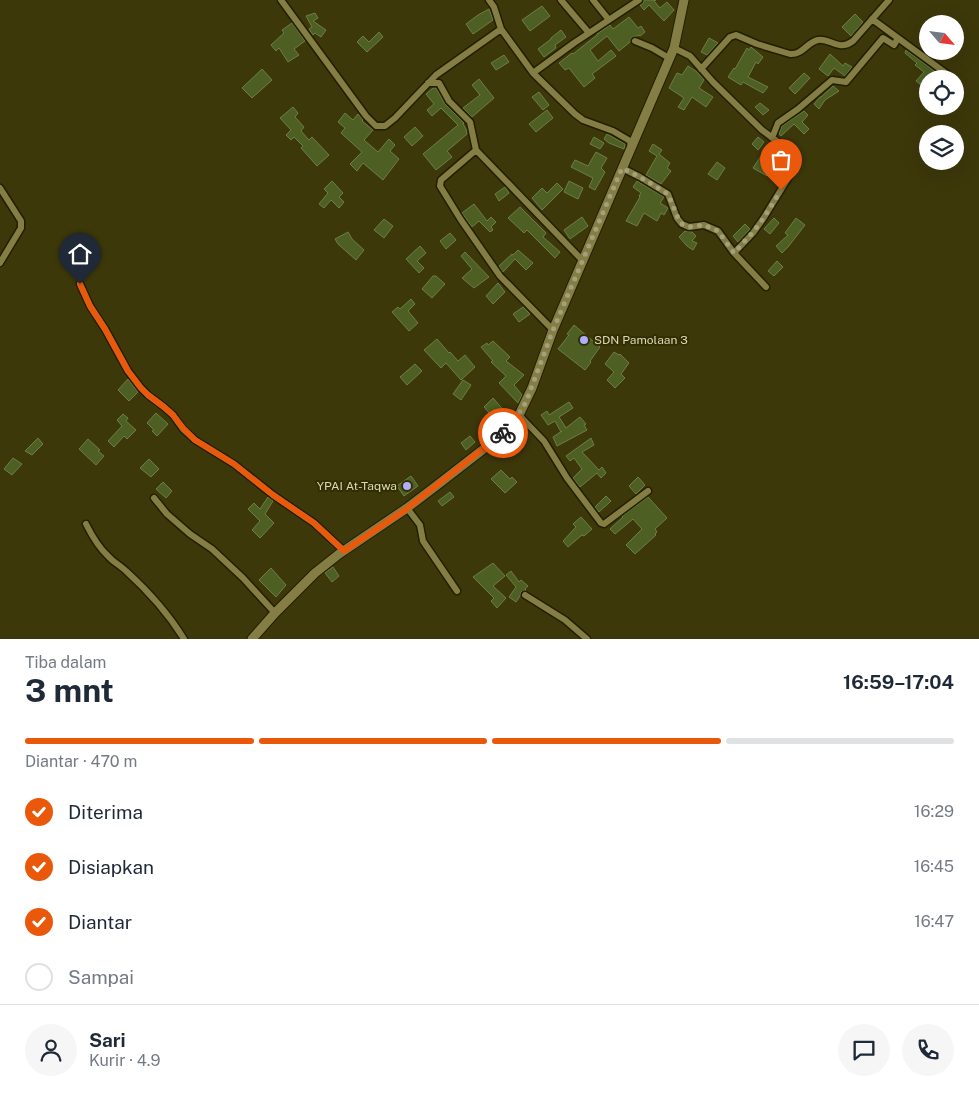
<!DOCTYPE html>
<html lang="id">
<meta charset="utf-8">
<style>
body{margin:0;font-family:"Public Sans",sans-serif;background:#f6f6f7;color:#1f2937;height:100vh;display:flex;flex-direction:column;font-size:19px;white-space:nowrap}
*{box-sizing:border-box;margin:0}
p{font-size:16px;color:#747a83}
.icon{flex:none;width:28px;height:28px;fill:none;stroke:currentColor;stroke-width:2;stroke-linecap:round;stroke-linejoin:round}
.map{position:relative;height:639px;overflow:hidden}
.drawer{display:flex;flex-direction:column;background:#fff;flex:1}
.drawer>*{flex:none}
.needle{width:32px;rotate:118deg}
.buttons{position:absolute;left:919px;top:15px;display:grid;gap:10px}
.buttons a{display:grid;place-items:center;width:45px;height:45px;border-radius:50%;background:#fff;box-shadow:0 5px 20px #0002;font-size:25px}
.pin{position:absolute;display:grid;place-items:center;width:42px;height:42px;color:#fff;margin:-51px -21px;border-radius:50% 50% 50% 0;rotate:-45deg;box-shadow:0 0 5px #0007}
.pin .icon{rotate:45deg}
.courier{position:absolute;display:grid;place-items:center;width:50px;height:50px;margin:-25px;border:4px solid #ea580c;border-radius:50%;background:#fff;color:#222;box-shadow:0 1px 6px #0007}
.head em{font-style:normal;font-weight:700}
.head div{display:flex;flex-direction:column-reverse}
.head{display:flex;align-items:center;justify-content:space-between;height:85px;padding:0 25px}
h1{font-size:32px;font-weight:700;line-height:38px}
.bar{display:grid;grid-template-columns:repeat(4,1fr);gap:8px 5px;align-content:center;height:60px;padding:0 25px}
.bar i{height:6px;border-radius:4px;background:#e0e1e3}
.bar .on{background:#ea580c}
.bar p{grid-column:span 4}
.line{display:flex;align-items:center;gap:12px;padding:0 25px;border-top:1px solid #e0e1e3}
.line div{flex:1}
.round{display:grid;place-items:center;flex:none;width:52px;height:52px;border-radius:26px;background:#f6f6f7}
ol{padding:0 25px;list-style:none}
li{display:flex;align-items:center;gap:15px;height:55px}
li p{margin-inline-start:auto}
li .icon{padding:5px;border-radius:50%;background:#ea580c;color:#fff;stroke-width:4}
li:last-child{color:#747a83}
li i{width:28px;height:28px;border:2px solid #e0e1e3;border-radius:50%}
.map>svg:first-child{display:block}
</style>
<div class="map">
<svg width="979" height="639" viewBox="0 0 979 639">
<rect width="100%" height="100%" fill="#3d380a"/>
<path fill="#4d5f22" stroke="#6d7e48" d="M 644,0 L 656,0 L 654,1 L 660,8 L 667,2 L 674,10 L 664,21 L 649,5 L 644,10 L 640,5 L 643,3 Z
M 542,6 L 550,16 L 530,31 L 522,20 Z
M 489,9 L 493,20 L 473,34 L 466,24 L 478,15 Z
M 315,13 L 318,18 L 313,21 L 326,30 L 321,37 L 315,33 L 313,35 L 309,29 L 312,27 L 306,16 Z
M 855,14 L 863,22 L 851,36 L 842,27 Z
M 629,17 L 638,28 L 641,26 L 645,32 L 640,36 L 639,35 L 637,36 L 632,37 L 630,42 L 619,51 L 607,36 L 590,50 L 598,61 L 611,50 L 616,56 L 592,74 L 595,78 L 584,87 L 569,68 L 565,70 L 559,63 L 572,53 L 573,54 L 597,35 L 597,34 L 610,25 L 613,29 Z
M 292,23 L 305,41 L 294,49 L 299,55 L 288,62 L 279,48 L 276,51 L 271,45 L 284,33 L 282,30 Z
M 561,30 L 566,37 L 555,45 L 556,48 L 544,57 L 538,49 L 551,39 L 551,38 Z
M 379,32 L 383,37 L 367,52 L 357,42 L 363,36 L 369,42 Z
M 709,38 L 718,43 L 707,55 L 701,52 Z
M 751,47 L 763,57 L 758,64 L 756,62 L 748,77 L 768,87 L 763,93 L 743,82 L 741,85 L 728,77 L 734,68 L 735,69 L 747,48 L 749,50 Z
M 906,50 L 937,73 L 933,79 L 928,79 L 928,90 L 916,81 L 924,72 L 915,65 L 917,63 L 905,53 Z
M 830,54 L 843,66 L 845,63 L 852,67 L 845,76 L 834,68 L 828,76 L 819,69 Z
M 504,55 L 509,62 L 496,70 L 491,63 Z
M 688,66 L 697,72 L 704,80 L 699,88 L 713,97 L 706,107 L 692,97 L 684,110 L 678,107 L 684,98 L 669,88 L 677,73 L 682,75 Z
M 262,69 L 272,80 L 252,98 L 242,88 Z
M 804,73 L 810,78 L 795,94 L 789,88 Z
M 479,79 L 494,98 L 472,117 L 463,108 L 480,95 L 472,85 Z
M 833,86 L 839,91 L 825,100 L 819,109 L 814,104 L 820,97 L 821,97 Z
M 433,88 L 436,88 L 445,104 L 464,123 L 463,124 L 466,129 L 467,134 L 447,151 L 452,157 L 436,170 L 423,154 L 458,125 L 441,108 L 432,116 L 427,110 L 434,104 L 426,94 Z
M 539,92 L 549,105 L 543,110 L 532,97 Z
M 760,103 L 769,110 L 763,115 L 755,107 Z
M 293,107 L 298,113 L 295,117 L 304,127 L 301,131 L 309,140 L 312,137 L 329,155 L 317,166 L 301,148 L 303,146 L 294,137 L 291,140 L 286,135 L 291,130 L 280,118 Z
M 547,110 L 553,118 L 536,132 L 529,124 Z
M 804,111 L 808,115 L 802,122 L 809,129 L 804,134 L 794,124 L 781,136 L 779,134 L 782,126 Z
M 345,113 L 353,120 L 358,114 L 363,120 L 362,121 L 373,130 L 364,140 L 378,152 L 389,139 L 395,145 L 390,151 L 399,159 L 383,180 L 363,163 L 357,171 L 350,164 L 362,152 L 341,133 L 345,128 L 338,122 Z
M 415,127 L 423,136 L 412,146 L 404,137 Z
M 607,134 L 625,144 L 624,149 L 609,143 L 604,139 Z
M 594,137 L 604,143 L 600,149 L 590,144 Z
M 758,137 L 764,142 L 758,150 L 752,144 Z
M 653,144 L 662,150 L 659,154 L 670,163 L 667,168 L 671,171 L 661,184 L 646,175 L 657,156 L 649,151 Z
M 596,152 L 607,158 L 601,168 L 605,172 L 595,190 L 589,187 L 593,178 L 571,167 L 575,160 L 588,166 Z
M 761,156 L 774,164 L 767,176 L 753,168 Z
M 717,162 L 725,168 L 717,180 L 708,174 Z
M 332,181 L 343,193 L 339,197 L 344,202 L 339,208 L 331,200 L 324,208 L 319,204 L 328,193 L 324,189 Z
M 569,181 L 583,188 L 578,199 L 564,192 Z
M 637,181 L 664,197 L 660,203 L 668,208 L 664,215 L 661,213 L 657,221 L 644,213 L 637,226 L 626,221 L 640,197 L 639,196 L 641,193 L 633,187 Z
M 557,183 L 563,189 L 542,210 L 532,198 L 542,188 L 547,193 Z
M 505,187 L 509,193 L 499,201 L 495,194 Z
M 474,204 L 487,221 L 491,217 L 496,222 L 491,227 L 493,230 L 490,232 L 479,221 L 472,227 L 462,213 Z
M 520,207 L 546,233 L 543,237 L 560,252 L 555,258 L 527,230 L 524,233 L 508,218 Z
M 582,217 L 588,226 L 570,239 L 564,230 Z
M 774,218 L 779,223 L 770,234 L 764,229 Z
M 796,218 L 805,225 L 788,247 L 782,253 L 776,246 L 788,235 L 785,233 Z
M 384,219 L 393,226 L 384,238 L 374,230 Z
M 745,224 L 750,229 L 738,242 L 733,236 Z
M 685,231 L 692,232 L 696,236 L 692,241 L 697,243 L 693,250 L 687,246 L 679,237 Z
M 348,232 L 352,239 L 364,250 L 356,260 L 338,244 L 335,239 Z
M 450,233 L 456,240 L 446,249 L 440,241 Z
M 420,246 L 426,253 L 417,261 L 424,268 L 419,273 L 406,259 Z
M 518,250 L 533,263 L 526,270 L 515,259 L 503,272 L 499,266 L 512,254 L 513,255 Z
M 465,252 L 489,277 L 474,288 L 462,278 L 472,269 L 461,256 Z
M 777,261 L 783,267 L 774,276 L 768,271 Z
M 433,276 L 436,276 L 445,284 L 432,298 L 422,289 Z
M 498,283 L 505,292 L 493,304 L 486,296 Z
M 411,299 L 415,304 L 408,311 L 418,323 L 409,331 L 392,312 L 398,307 L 400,309 Z
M 523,307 L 530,314 L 519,322 L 513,314 Z
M 574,325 L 600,347 L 590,361 L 591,362 L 585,370 L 558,349 L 569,335 L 567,334 Z
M 437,339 L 449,353 L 450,352 L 458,361 L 465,355 L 475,367 L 461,380 L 446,363 L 441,368 L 424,350 Z
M 493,341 L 510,357 L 506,361 L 524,375 L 514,385 L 522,395 L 518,403 L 499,383 L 506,376 L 491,362 L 493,361 L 481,347 L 487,343 L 488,345 Z
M 614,352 L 619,355 L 620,354 L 629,363 L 621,374 L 625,378 L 615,388 L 607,380 L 614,372 L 605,364 Z
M 415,364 L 422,371 L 407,385 L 400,377 Z
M 128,379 L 138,392 L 129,401 L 118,390 Z
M 463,380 L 471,385 L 461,400 L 453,394 Z
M 493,398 L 506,413 L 491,426 L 485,421 L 491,415 L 484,407 Z
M 569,402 L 573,408 L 559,417 L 566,428 L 580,417 L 586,424 L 584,425 L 587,430 L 557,446 L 553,437 L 562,431 L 561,432 L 555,421 L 548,425 L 541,415 L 547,411 L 549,415 Z
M 156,413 L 168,424 L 157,436 L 152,431 L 154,430 L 147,423 Z
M 123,414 L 128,418 L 126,421 L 136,430 L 127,439 L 124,436 L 114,447 L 108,441 L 122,426 L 117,420 Z
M 470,436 L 475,442 L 466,450 L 461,443 Z
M 38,438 L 43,444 L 32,455 L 25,451 Z
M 591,438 L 594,445 L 582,452 L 599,470 L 602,467 L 606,473 L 601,478 L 597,473 L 580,487 L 573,478 L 582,469 L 574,458 L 570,461 L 566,456 Z
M 88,439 L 100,450 L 98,451 L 104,456 L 96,465 L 79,449 Z
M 13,458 L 22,464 L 12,475 L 4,469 Z
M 149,459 L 159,469 L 151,477 L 140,468 Z
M 501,470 L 510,479 L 512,477 L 517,482 L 505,493 L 491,479 Z
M 411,476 L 418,486 L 404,496 L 397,486 Z
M 638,477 L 645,485 L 636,494 L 629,486 Z
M 163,482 L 172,491 L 166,498 L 156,489 Z
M 450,492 L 454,497 L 442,506 L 438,501 Z
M 606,496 L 611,501 L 599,512 L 595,507 Z
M 268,497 L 273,501 L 265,514 L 274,523 L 260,538 L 252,530 L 260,521 L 248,509 L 254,503 L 260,509 Z
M 648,497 L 667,518 L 655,529 L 657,532 L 655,534 L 656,535 L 635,554 L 626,545 L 642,529 L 633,519 L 615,534 L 610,529 L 623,517 L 622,516 Z
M 581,517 L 592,529 L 584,536 L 582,535 L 568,547 L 563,541 L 576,527 L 573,524 Z
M 493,563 L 505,576 L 493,586 L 506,598 L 497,608 L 491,601 L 494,598 L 473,577 Z
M 333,567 L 339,576 L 332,582 L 325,573 Z
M 271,568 L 286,585 L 276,597 L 259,580 Z
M 511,571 L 519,582 L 521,580 L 528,586 L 525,589 L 526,590 L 521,592 L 520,596 L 516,602 L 509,597 L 516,587 L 506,575 Z"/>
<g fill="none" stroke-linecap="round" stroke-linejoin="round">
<g stroke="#231f01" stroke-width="9">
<path id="minor" d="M 281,0 L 366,116 L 376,126 L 385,126 L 395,118 L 436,75 L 501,29
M 489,0 L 494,7 L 501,29 L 533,73 L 575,114 L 583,120 L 613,131 L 630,141 L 631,147
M 561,0 L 589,33
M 593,0 L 609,20
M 872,19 L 947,74
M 635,41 L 652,48 L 669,58
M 674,48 L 690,56 L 713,82 L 762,130 L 786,148 L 791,154 L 793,159 L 793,166 L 790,175 L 763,219 L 753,233 L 734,253
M 701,69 L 730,37 L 736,35 L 757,44 L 790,54 C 803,55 807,42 818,40 C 831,38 838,52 853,41 L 889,0
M 533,73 L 574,43 L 639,0
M 428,83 L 439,83 L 449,101 L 470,122 L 476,150 L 583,261
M 772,138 L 778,123 L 798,109 L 832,80 L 846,82 L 883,38 L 894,45 L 898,38
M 476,150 L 441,180 L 440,186 L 461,220 L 500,276 L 553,330
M 622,168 L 640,177 L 668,194 L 677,218 L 682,224 L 689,227 L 704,225 L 718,231 L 734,253 L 766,287
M 0,188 L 21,221 L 21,228 L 0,263
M 80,284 L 90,306 L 105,329 L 128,371 L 141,388 L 148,395 L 164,407 L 173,415 L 183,429 L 195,440 L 234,464 L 273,495 L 314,523 L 344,551
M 519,415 L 544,441 L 567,478 L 601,523 L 604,524 L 648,491
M 154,498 L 167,514 L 190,534 L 212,549 L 243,578 L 275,613
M 407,508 L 420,525 L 423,541 L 457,591
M 86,524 C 92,536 98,547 108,556 C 113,562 120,565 126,571 C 148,591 168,613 184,639
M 525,595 L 565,620 L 587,639"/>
</g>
<g stroke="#231f01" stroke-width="11">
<path id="tertiary" d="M 252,639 L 275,613 L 315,573 L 339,554 L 407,508 L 436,486 L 494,441 L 507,430 L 519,415 L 532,388 L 553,330 L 674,48 L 684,0"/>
</g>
<use href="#minor" stroke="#847e44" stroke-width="6"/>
<use href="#tertiary" stroke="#847e44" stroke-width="9"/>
</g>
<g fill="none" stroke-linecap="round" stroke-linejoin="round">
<path stroke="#a3a07c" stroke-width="5" stroke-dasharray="0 9" d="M 503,433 L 518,415 L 526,402 L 553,330 L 622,168 L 640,177 L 668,194 L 678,218 L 682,224 L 689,227 L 704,225 L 718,231 L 734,253 L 753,232 L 763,219 L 781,190"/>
<path stroke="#ea580c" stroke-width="6" d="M 80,284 L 90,306 L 105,329 L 128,371 L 141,388 L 148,395 L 164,407 L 173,415 L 183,428 L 195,440 L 234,464 L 273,495 L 314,523 L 344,551 L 405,510 L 503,433"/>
</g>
<g fill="#aeaefb" stroke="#332e00" stroke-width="2">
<circle cx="584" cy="340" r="5"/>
<circle cx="407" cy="486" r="5"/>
</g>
<g text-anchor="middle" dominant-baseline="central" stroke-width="4" stroke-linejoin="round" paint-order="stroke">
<g font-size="12" fill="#dad8ba" stroke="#332e00" text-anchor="start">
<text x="594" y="340">SDN Pamolaan 3</text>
<text x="397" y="486" text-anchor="end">YPAI At-Taqwa</text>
</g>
</g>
</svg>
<div class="buttons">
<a><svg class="needle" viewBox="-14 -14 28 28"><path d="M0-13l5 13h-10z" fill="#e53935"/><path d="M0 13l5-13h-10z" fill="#747a83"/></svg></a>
<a><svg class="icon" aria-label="locate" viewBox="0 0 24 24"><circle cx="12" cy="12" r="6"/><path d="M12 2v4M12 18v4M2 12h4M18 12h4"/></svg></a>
<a><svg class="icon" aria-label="layers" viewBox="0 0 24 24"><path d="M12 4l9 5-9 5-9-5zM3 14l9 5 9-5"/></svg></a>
</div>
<div class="pin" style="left:781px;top:190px;background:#ea580c"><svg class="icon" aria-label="bag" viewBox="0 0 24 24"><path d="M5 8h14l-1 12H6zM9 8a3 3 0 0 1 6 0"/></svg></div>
<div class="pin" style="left:80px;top:284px;background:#1f2937"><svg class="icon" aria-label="home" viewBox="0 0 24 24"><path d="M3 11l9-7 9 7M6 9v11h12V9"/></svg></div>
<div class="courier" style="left:503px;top:433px"><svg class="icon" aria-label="bike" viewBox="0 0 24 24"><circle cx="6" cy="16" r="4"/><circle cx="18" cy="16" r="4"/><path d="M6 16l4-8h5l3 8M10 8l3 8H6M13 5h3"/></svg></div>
</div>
<section class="drawer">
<div class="head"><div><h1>3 mnt</h1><p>Tiba dalam</p></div><em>16:59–17:04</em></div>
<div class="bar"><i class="on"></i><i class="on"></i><i class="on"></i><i></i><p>Diantar · 470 m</p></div>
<ol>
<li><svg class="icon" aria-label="check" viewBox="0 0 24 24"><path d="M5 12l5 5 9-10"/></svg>Diterima<p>16:29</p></li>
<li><svg class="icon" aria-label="check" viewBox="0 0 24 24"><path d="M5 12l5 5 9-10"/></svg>Disiapkan<p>16:45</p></li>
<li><svg class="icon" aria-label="check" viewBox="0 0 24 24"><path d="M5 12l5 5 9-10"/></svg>Diantar<p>16:47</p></li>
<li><i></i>Sampai</li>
</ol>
<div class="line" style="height:90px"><a class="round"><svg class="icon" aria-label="person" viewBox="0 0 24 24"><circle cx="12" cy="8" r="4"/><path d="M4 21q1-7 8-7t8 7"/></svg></a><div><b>Sari</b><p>Kurir · 4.9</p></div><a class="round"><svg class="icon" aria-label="chat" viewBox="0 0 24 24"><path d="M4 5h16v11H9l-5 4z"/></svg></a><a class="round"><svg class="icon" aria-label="phone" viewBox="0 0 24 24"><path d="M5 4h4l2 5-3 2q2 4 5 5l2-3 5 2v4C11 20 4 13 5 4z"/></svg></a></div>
</section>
